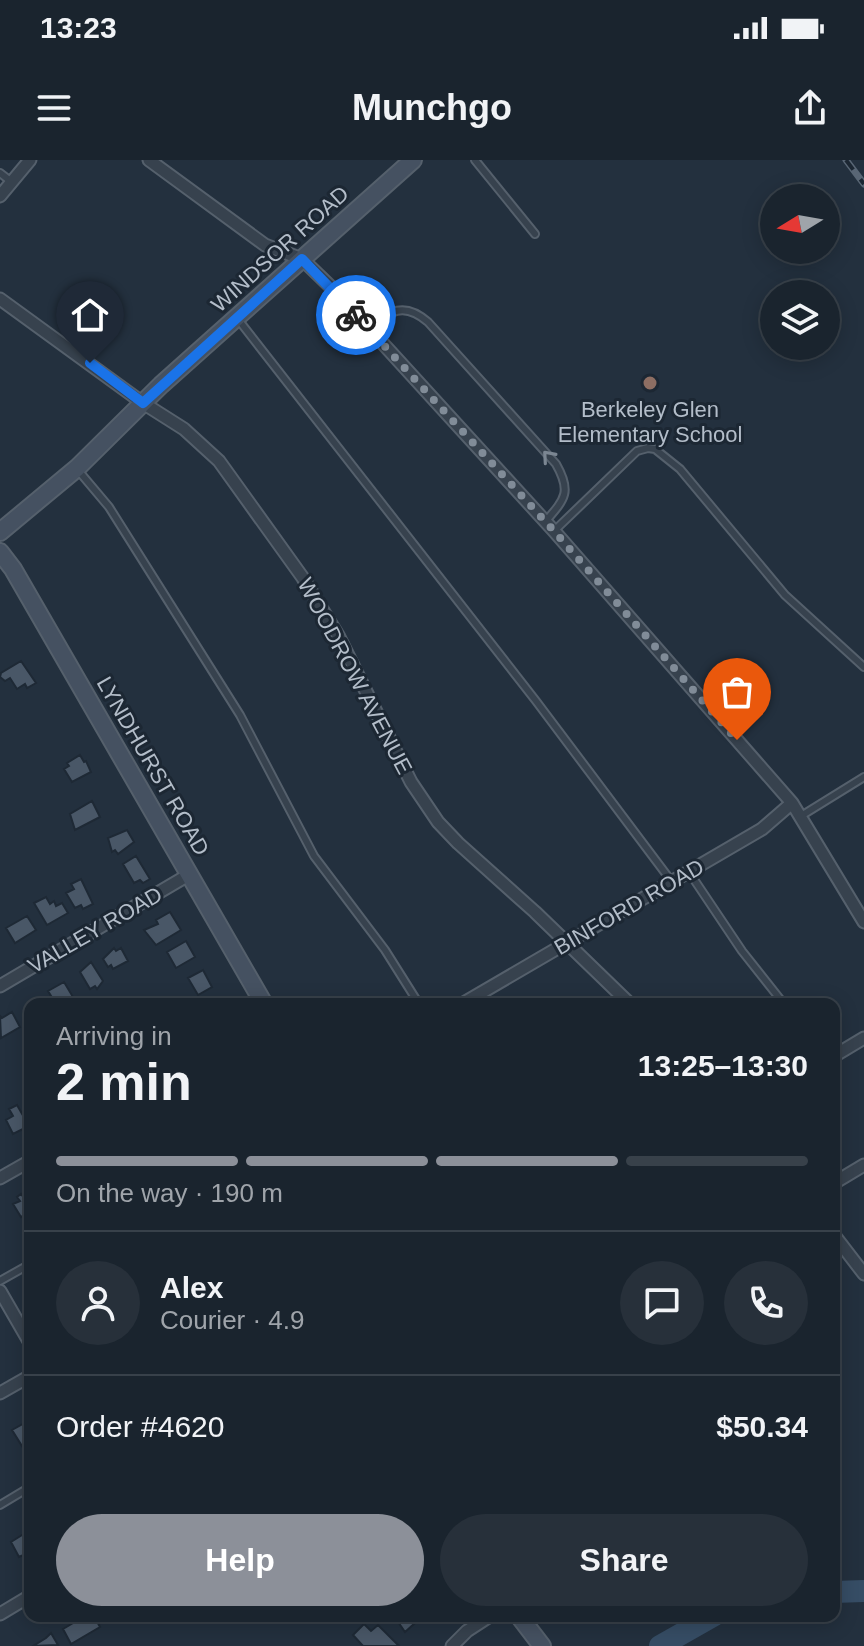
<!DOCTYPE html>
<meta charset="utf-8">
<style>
body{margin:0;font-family:Arial,sans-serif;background:#27303a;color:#f1f3f6;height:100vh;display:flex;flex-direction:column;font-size:30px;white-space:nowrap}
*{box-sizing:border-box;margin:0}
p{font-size:26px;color:#9fa4aa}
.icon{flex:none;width:44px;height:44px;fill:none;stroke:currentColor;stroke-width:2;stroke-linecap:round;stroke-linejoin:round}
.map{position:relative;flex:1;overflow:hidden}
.panel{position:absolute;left:24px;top:838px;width:816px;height:624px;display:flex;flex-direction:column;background:#1a242e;border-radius:16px;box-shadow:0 4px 20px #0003,0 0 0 2px #38414a}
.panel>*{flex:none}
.needle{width:52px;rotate:259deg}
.fabs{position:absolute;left:760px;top:24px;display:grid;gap:16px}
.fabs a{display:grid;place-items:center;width:80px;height:80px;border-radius:50%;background:#1a242e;box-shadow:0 4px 20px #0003,0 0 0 2px #38414a;font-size:40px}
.pin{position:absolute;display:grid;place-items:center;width:68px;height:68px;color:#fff;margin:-82px -34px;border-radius:50% 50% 50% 0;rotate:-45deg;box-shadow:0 0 8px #0007}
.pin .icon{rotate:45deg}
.courier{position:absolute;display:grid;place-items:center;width:80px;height:80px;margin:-40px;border:6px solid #1a73e8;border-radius:50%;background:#fff;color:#222;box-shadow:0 2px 10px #0007}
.summary em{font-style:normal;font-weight:800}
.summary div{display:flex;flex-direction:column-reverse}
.summary{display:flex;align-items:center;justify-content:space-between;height:136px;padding:0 32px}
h1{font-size:52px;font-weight:800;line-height:60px}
.bar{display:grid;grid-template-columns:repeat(4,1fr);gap:12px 8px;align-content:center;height:96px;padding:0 32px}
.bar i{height:10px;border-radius:6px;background:#38414a}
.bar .on{background:#8c9099}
.bar p{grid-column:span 4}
.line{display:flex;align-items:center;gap:20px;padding:0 32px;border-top:2px solid #38414a}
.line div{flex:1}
.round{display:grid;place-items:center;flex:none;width:84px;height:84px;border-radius:42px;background:#27303a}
.action{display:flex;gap:16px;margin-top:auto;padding:16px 32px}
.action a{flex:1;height:92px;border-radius:48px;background:#8c9099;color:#fff;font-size:32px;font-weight:800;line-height:92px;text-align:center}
.action a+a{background:#27303a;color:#f1f3f6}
.status{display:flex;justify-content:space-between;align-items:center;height:56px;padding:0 40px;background:#1a242e;direction:ltr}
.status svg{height:22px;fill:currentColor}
header{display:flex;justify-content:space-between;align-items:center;height:104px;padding:0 32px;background:#1a242e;font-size:36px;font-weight:800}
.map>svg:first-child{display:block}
</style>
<div class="status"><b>13:23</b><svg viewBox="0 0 49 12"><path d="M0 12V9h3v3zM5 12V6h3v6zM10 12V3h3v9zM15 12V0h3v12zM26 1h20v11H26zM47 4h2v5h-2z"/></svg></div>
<header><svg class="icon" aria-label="menu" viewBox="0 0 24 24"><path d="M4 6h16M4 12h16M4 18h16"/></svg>Munchgo<svg class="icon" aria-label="share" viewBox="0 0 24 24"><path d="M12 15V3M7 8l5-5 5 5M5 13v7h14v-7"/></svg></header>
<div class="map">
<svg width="864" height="1486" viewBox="0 0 864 1486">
<rect width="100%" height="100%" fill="#23303e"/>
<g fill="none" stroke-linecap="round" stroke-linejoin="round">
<path stroke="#364d65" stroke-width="22" d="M 834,1432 L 864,1431
M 660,1486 L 713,1456"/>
</g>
<path fill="#495767" stroke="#1e2935" stroke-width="2" d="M 21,501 L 36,523 L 27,528 L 25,524 L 17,529 L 10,518 L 5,521 L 0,517 L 1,513 Z
M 80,595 L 84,602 L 86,601 L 91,612 L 72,622 L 64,609 L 69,606 L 67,603 Z
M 92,641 L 100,657 L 75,670 L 70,654 Z
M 127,670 L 134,682 L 118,694 L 115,690 L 112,692 L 108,678 Z
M 136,696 L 150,719 L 143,723 L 140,720 L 134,723 L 123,704 Z
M 81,719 L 93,744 L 83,749 L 81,745 L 75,748 L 66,733 L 74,729 L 71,724 Z
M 46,737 L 50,744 L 54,741 L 56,746 L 62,743 L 68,753 L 47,765 L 34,743 Z
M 170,752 L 181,770 L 156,785 L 144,770 L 158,764 L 156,760 Z
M 27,756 L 36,770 L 15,783 L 6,768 Z
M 186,781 L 195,797 L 176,808 L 167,792 Z
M 114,788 L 116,791 L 121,788 L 128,801 L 113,809 L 111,805 L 108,807 L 103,799 Z
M 91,802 L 103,821 L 97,829 L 95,826 L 90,829 L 80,812 Z
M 203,810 L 212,827 L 198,835 L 188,818 Z
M 64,822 L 76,842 L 68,844 L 66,840 L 56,844 L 48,831 Z
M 12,852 L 20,867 L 1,878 L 0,856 L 2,858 Z
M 17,945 L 29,966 L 13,974 L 6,960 L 13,956 L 9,949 Z
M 21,1034 L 24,1038 L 30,1035 L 30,1054 L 29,1052 L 21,1057 L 13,1044 L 20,1041 L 17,1037 Z
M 30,1260 L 30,1281 L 22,1286 L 12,1270 Z
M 30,1370 L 30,1392 L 19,1397 L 11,1382 Z
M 85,1456 L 94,1456 L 100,1467 L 71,1484 L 63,1469 Z
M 394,1456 L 410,1456 L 415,1463 L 405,1472 Z
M 364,1464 L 371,1471 L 378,1465 L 399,1486 L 363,1486 L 353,1475 Z
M 51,1473 L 58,1485 L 33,1486 L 46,1478 Z"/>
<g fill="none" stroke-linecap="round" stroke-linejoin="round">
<g stroke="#55606c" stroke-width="10">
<path id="lane" d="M 475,0 L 535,74
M 0,13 L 13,23
M 237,158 L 536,541 L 672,722
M 368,168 C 390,151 404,141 428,162 L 556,304 C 572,332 565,339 545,362
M 77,309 L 109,347 L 240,555 L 314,696 L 385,790 L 419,844
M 554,371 L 637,291 L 648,288 L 655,289 L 680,309 L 785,435 L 864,507
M 801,656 L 864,617
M 689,712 L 742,791 L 784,844
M 0,1121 L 30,1104
M 0,1345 L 30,1327"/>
</g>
<g stroke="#55606c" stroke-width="15">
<path id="street" d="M 149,0 L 265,85 L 302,99 L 334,130 L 554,371 L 792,643 L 864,762
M 0,36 L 30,0
M 0,139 L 143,243 L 184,269 L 219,301 L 303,418 L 339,477 L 411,622 L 438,662 L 458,683 L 535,752 L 630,844
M 0,826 L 190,714
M 462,844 L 762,669 L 792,643
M 834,896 L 864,878
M 0,1018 L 30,1001
M 834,1023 L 864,1005
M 834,1075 L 864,1114
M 0,1131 L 30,1183
M 0,1233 L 30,1216
M 0,1454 L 30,1436
M 452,1486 L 467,1471 L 490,1456"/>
</g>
<g stroke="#55606c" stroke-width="20">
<path id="secondary" d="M 0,372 L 77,308 L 161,225 L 413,0
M 0,392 L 13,409 L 264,844
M 519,1456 L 542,1486"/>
</g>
<use href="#lane" stroke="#37424e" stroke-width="6"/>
<use href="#street" stroke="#37424e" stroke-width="11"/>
<use href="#secondary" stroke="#455161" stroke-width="16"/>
<g stroke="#596675" stroke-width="7">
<path id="rail" d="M 846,0 L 864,24"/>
</g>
<use href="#rail" stroke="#1c2733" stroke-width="4" stroke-dasharray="12" stroke-linecap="butt"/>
</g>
<defs><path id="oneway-chevron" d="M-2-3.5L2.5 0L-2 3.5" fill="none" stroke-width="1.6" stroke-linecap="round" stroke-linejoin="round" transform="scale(2)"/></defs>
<use stroke="#7b8692" href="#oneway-chevron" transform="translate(548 296) rotate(-131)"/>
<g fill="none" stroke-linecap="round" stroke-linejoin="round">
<path stroke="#818c98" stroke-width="8" stroke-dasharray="0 14.4" d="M 356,155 L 554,371 L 737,580"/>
<path stroke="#1a73e8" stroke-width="10" d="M 90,203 L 143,243 L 302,99 L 356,155"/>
</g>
<circle fill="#8d6e63" stroke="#1c2733" stroke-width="3" cx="650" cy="223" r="8"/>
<g text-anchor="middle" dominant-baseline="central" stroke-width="6" stroke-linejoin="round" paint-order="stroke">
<g font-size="22" fill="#b3bdc9" stroke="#1c2733">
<text transform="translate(280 89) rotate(-42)">WINDSOR ROAD</text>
<text transform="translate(355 516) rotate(62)">WOODROW AVENUE</text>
<text transform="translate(153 606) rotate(60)">LYNDHURST ROAD</text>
<text transform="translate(629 747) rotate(-30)">BINFORD ROAD</text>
<text transform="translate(95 770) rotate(-30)">VALLEY ROAD</text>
</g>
<g font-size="22" fill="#b3bdc9" stroke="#1c2733">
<text x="650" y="249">Berkeley Glen<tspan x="650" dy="25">Elementary School</tspan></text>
</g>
</g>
</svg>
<div class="fabs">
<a><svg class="needle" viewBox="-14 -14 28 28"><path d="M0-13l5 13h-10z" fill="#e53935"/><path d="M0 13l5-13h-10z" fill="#9fa4aa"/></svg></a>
<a><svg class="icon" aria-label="layers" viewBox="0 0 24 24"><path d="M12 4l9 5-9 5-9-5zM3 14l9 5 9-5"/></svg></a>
</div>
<div class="pin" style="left:737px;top:580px;background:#ea580c"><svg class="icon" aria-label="bag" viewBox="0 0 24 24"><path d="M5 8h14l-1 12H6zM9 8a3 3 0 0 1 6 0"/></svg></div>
<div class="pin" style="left:90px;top:203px;background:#1f2937"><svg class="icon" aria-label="home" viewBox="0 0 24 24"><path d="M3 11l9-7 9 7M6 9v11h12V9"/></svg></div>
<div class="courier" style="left:356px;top:155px"><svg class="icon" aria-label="bike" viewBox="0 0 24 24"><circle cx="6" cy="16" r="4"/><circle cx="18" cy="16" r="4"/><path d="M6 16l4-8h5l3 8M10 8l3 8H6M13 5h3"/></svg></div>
<section class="panel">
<div class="summary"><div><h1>2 min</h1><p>Arriving in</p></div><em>13:25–13:30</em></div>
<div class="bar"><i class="on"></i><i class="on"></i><i class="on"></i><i></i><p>On the way · 190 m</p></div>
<div class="line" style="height:144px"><a class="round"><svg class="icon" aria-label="person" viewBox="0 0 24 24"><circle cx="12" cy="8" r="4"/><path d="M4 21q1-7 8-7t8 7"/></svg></a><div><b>Alex</b><p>Courier · 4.9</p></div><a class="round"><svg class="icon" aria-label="chat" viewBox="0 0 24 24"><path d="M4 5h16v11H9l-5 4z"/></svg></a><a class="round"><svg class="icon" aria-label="phone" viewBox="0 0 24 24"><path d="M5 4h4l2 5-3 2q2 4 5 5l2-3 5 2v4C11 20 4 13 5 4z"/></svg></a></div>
<div class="line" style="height:104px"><div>Order #4620</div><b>$50.34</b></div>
<div class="action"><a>Help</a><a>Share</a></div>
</section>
</div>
